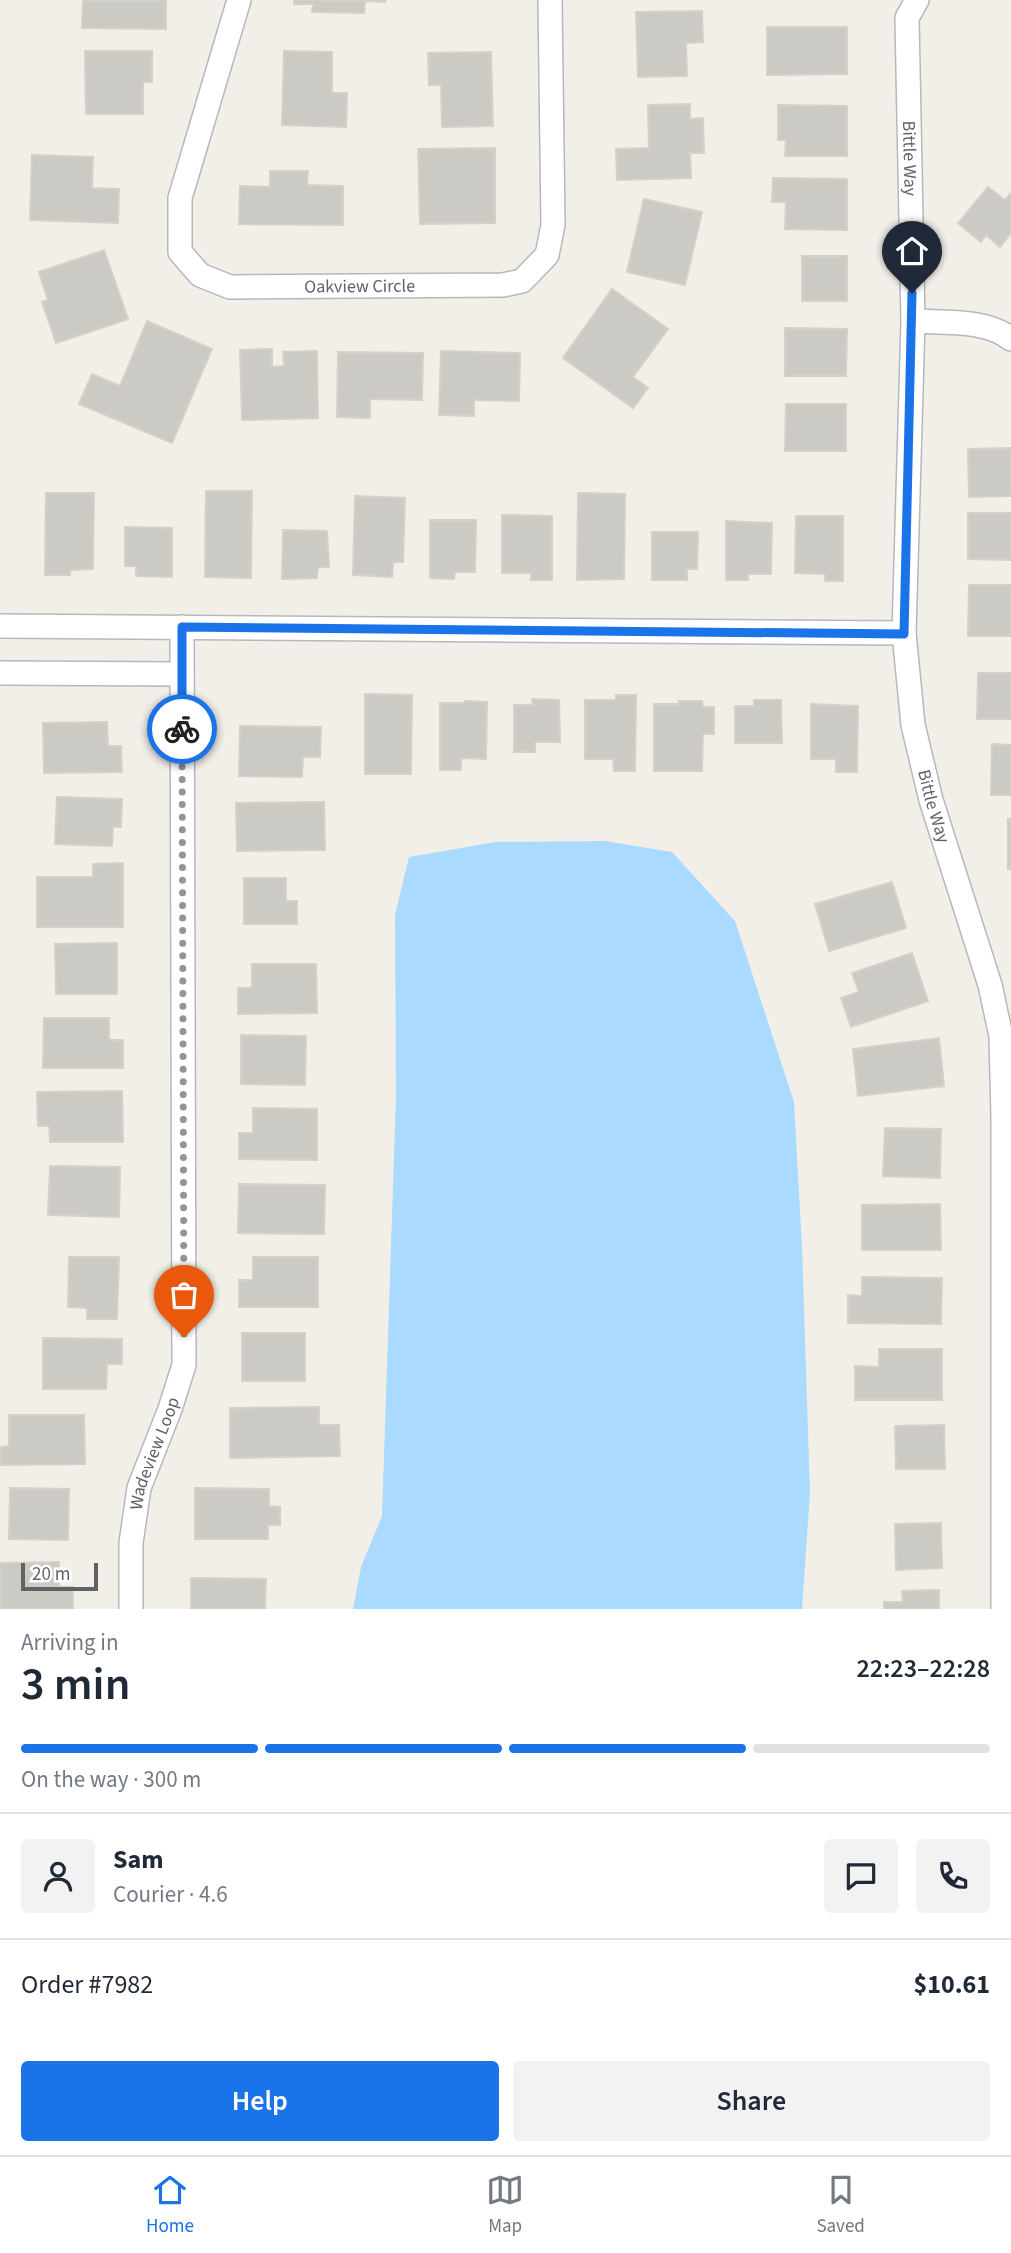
<!DOCTYPE html>
<meta charset="utf-8">
<style>
body{margin:0;font-family:"Source Sans 3",sans-serif;background:#f2f2f3;color:#1f2937;height:100vh;display:flex;flex-direction:column;font-size:26px;white-space:nowrap}
*{box-sizing:border-box;margin:0}
p{font-size:23px;color:#747a83}
.icon{flex:none;width:38px;height:38px;fill:none;stroke:currentColor;stroke-width:2;stroke-linecap:round;stroke-linejoin:round}
.map{position:relative;height:1609px;overflow:hidden}
.drawer{display:flex;flex-direction:column;background:#fff;flex:1}
.drawer>*{flex:none}
.scale{position:absolute;left:21px;bottom:18px;width:77px;box-sizing:border-box;padding-left:7px;border:4px solid #5f6368;border-top:0;font-size:19px;line-height:24px;white-space:nowrap;color:#5f6368;-webkit-text-stroke:5px #fff;paint-order:stroke}
.pin{position:absolute;display:grid;place-items:center;width:60px;height:60px;color:#fff;margin:-72px -30px;border-radius:50% 50% 50% 0;rotate:-45deg;box-shadow:0 0 7px #0007}
.pin .icon{rotate:45deg}
.courier{position:absolute;display:grid;place-items:center;width:70px;height:70px;margin:-35px;border:5px solid #1a73e8;border-radius:50%;background:#fff;color:#222;box-shadow:0 2px 9px #0007}
.overview em{font-style:normal;font-weight:600}
.overview div{display:flex;flex-direction:column-reverse}
.overview{display:flex;align-items:center;justify-content:space-between;height:119px;padding:0 21px}
h1{font-size:46px;font-weight:600;line-height:52px}
.bar{display:grid;grid-template-columns:repeat(4,1fr);gap:10px 7px;align-content:center;height:84px;padding:0 21px}
.bar i{height:9px;border-radius:5px;background:#e0e1e3}
.bar .on{background:#1a73e8}
.bar p{grid-column:span 4}
.line{display:flex;align-items:center;gap:18px;padding:0 21px;border-top:2px solid #e0e1e3}
.line div{flex:1}
.round{display:grid;place-items:center;flex:none;width:74px;height:74px;border-radius:7px;background:#f2f2f3}
.primary-button{display:flex;gap:14px;margin-top:auto;padding:14px 21px}
.primary-button a{flex:1;height:80px;border-radius:7px;background:#1a73e8;color:#fff;font-size:28px;font-weight:600;line-height:80px;text-align:center}
.primary-button a+a{background:#f2f2f3;color:#1f2937}
.dock{display:flex;justify-content:space-around;align-items:center;height:98px;border-top:2px solid #e0e1e3;background:#fff;font-size:19px;color:#747a83}
.dock a{display:grid;justify-items:center;gap:4px}
.dock .on{color:#1a73e8}
.map>svg:first-child{display:block}
</style>
<div class="map">
<svg width="1011" height="1609" viewBox="0 0 1011 1609">
<rect width="100%" height="100%" fill="#f1efe8"/>
<path fill="#aadaff" d="M 605,841 L 672,852 L 735,921 L 794,1102 L 802,1247 L 810,1493 L 802,1609 L 353,1609 L 361,1567 L 382,1516 L 396,1096 L 395,915 L 409,857 L 496,842 Z"/>
<path fill="#cccac5" stroke="#d6d1c6" stroke-width="2" d="M 83,0 L 166,0 L 166,29 L 82,28 Z
M 294,0 L 385,0 L 385,2 L 365,1 L 364,13 L 312,12 L 313,4 L 294,4 Z
M 702,11 L 703,42 L 686,43 L 687,76 L 638,77 L 636,12 Z
M 767,27 L 847,27 L 847,74 L 767,75 Z
M 85,51 L 152,51 L 152,82 L 143,82 L 143,114 L 86,114 Z
M 284,51 L 332,52 L 332,93 L 347,93 L 346,127 L 282,125 Z
M 491,52 L 493,126 L 442,127 L 441,85 L 429,85 L 428,53 Z
M 690,104 L 690,119 L 703,118 L 704,153 L 690,153 L 691,178 L 617,180 L 616,149 L 649,148 L 648,105 Z
M 778,105 L 847,106 L 847,156 L 785,156 L 786,140 L 778,140 Z
M 495,148 L 495,223 L 420,224 L 418,149 Z
M 32,155 L 93,157 L 92,188 L 119,189 L 118,223 L 30,220 Z
M 270,171 L 308,171 L 307,185 L 343,186 L 343,225 L 239,224 L 240,186 L 270,187 Z
M 773,178 L 847,179 L 847,230 L 785,229 L 786,202 L 772,202 Z
M 988,187 L 1005,200 L 1011,193 L 1011,233 L 1000,247 L 986,235 L 981,242 L 958,223 Z
M 644,199 L 702,212 L 685,285 L 627,272 Z
M 104,250 L 128,319 L 56,343 L 42,302 L 48,300 L 39,272 Z
M 802,256 L 847,256 L 847,301 L 802,301 Z
M 612,289 L 668,329 L 633,377 L 648,388 L 633,408 L 563,358 Z
M 147,321 L 212,349 L 172,443 L 79,404 L 92,374 L 120,386 Z
M 785,328 L 847,329 L 846,376 L 785,376 Z
M 272,349 L 272,367 L 284,366 L 283,352 L 317,351 L 318,418 L 242,420 L 240,350 Z
M 441,351 L 520,353 L 519,401 L 474,400 L 474,416 L 439,415 Z
M 338,352 L 423,353 L 422,400 L 370,399 L 370,418 L 337,417 Z
M 786,404 L 846,404 L 846,451 L 785,451 Z
M 1011,448 L 1011,496 L 969,497 L 968,449 Z
M 206,491 L 252,491 L 251,578 L 205,577 Z
M 46,493 L 94,493 L 93,569 L 70,570 L 70,575 L 45,575 Z
M 578,493 L 625,494 L 624,579 L 577,580 Z
M 355,496 L 405,498 L 403,562 L 393,562 L 392,577 L 353,575 Z
M 968,513 L 1011,513 L 1011,560 L 968,559 Z
M 502,515 L 552,516 L 552,580 L 531,580 L 531,573 L 502,573 Z
M 796,516 L 843,516 L 843,581 L 825,581 L 825,574 L 795,573 Z
M 430,520 L 476,520 L 475,572 L 455,572 L 454,579 L 430,578 Z
M 726,521 L 772,523 L 771,574 L 748,574 L 748,580 L 726,580 Z
M 125,527 L 172,528 L 172,577 L 136,576 L 136,566 L 125,566 Z
M 283,530 L 327,531 L 329,567 L 318,567 L 317,578 L 282,579 Z
M 652,532 L 698,532 L 697,569 L 687,569 L 687,580 L 652,580 Z
M 969,585 L 1011,585 L 1011,636 L 968,636 Z
M 978,673 L 1011,673 L 1011,719 L 977,719 Z
M 365,694 L 412,695 L 411,774 L 365,774 Z
M 616,695 L 636,695 L 635,771 L 614,771 L 613,759 L 585,759 L 585,700 L 616,700 Z
M 532,699 L 559,700 L 560,742 L 535,742 L 535,752 L 514,752 L 514,705 L 533,705 Z
M 754,700 L 781,700 L 782,743 L 735,743 L 735,706 L 754,706 Z
M 465,701 L 487,702 L 486,759 L 461,758 L 461,770 L 440,770 L 440,703 L 465,703 Z
M 679,701 L 702,701 L 703,707 L 714,707 L 714,734 L 703,734 L 702,771 L 654,771 L 654,704 L 679,704 Z
M 811,704 L 858,706 L 857,772 L 836,772 L 836,759 L 811,759 Z
M 107,722 L 108,746 L 121,746 L 122,772 L 44,773 L 43,723 Z
M 240,726 L 321,727 L 320,757 L 303,757 L 302,777 L 239,776 Z
M 992,744 L 1011,745 L 1011,795 L 991,795 Z
M 57,797 L 122,799 L 121,827 L 113,827 L 112,846 L 55,844 Z
M 324,802 L 325,850 L 237,851 L 236,803 Z
M 1008,819 L 1011,819 L 1011,869 L 1008,869 Z
M 123,863 L 123,927 L 37,927 L 37,877 L 93,877 L 93,864 Z
M 244,878 L 286,878 L 286,901 L 297,901 L 297,924 L 244,924 Z
M 892,882 L 906,928 L 829,951 L 815,904 Z
M 117,943 L 117,994 L 56,994 L 55,944 Z
M 912,953 L 928,1001 L 851,1027 L 841,998 L 859,992 L 852,973 Z
M 252,964 L 316,964 L 317,1013 L 238,1014 L 238,988 L 252,988 Z
M 44,1018 L 109,1018 L 109,1040 L 123,1040 L 123,1068 L 43,1068 Z
M 241,1035 L 306,1036 L 305,1085 L 241,1084 Z
M 939,1038 L 944,1086 L 858,1096 L 853,1049 Z
M 122,1091 L 123,1142 L 50,1142 L 49,1126 L 38,1126 L 37,1092 Z
M 253,1108 L 317,1109 L 317,1160 L 239,1159 L 239,1133 L 253,1133 Z
M 885,1128 L 941,1129 L 940,1178 L 883,1176 Z
M 50,1166 L 120,1167 L 119,1217 L 48,1215 Z
M 239,1184 L 325,1185 L 324,1234 L 238,1233 Z
M 940,1204 L 941,1250 L 862,1250 L 862,1205 Z
M 69,1257 L 119,1257 L 117,1319 L 87,1319 L 87,1308 L 68,1307 Z
M 253,1257 L 318,1257 L 318,1307 L 239,1307 L 239,1280 L 253,1280 Z
M 862,1277 L 942,1278 L 941,1324 L 848,1323 L 848,1295 L 862,1296 Z
M 242,1333 L 305,1333 L 305,1381 L 242,1381 Z
M 43,1338 L 122,1339 L 122,1364 L 107,1364 L 106,1389 L 43,1389 Z
M 879,1349 L 942,1349 L 942,1400 L 855,1400 L 855,1366 L 879,1367 Z
M 319,1407 L 319,1425 L 339,1425 L 340,1456 L 230,1458 L 230,1408 Z
M 9,1415 L 84,1415 L 85,1464 L 0,1465 L 0,1447 L 9,1446 Z
M 944,1425 L 945,1469 L 896,1469 L 895,1426 Z
M 10,1488 L 69,1489 L 68,1540 L 9,1539 Z
M 195,1488 L 269,1489 L 269,1506 L 280,1507 L 280,1525 L 268,1525 L 268,1539 L 195,1539 Z
M 941,1523 L 942,1568 L 896,1570 L 895,1524 Z
M 59,1562 L 59,1587 L 73,1587 L 73,1609 L 0,1609 L 0,1563 Z
M 191,1578 L 266,1579 L 265,1609 L 191,1609 Z
M 939,1590 L 939,1609 L 884,1609 L 884,1602 L 903,1602 L 902,1591 Z"/>
<g fill="none" stroke-linecap="round" stroke-linejoin="round">
<g stroke="#b5b8bc" stroke-width="26">
<g id="minor">
<path id="s1" d="M 239,0 L 180,198 L 180,252 L 200,275 L 230,287 L 503,285 L 522,281 L 547,255 L 553,225 L 550,0"/>
<path id="s2" d="M 917,0 L 907,18 L 913,321 L 904,633 L 913,725 L 931,800 L 990,985 L 1001,1036 L 1003,1117 L 1003,1609"/>
<path d="M 913,321 C 944,323 986,319 1011,339"/>
<path d="M 0,626 L 904,633"/>
<path d="M 0,673 L 182,674"/>
<path id="s3" d="M 131,1609 L 131,1543 L 139,1488 L 170,1409 L 184,1365 L 182,627"/>
</g>
</g>
<use href="#minor" stroke="#fff" stroke-width="23"/>
</g>
<g fill="none" stroke-linecap="round" stroke-linejoin="round">
<path stroke="#929495" stroke-width="7" stroke-dasharray="0 12.6" d="M 182,729 L 184,1337"/>
<path stroke="#1a73e8" stroke-width="9" d="M 182,729 L 182,627 L 904,634 L 912,293"/>
</g>
<g text-anchor="middle" dominant-baseline="central" stroke-width="6" stroke-linejoin="round" paint-order="stroke">
<g font-size="18" fill="#5f6368" stroke="#fff">
<text stroke="none"><textPath href="#s2" startOffset="161">Bittle Way</textPath></text>
<text stroke="none"><textPath href="#s1" startOffset="453">Oakview Circle</textPath></text>
<text stroke="none"><textPath href="#s2" startOffset="812">Bittle Way</textPath></text>
<text stroke="none"><textPath href="#s3" startOffset="159">Wadeview Loop</textPath></text>
</g>
</g>
</svg>
<div class="scale">20 m</div>
<div class="pin" style="left:184px;top:1337px;background:#ea580c"><svg class="icon" aria-label="bag" viewBox="0 0 24 24"><path d="M5 8h14l-1 12H6zM9 8a3 3 0 0 1 6 0"/></svg></div>
<div class="pin" style="left:912px;top:293px;background:#1f2937"><svg class="icon" aria-label="home" viewBox="0 0 24 24"><path d="M3 11l9-7 9 7M6 9v11h12V9"/></svg></div>
<div class="courier" style="left:182px;top:729px"><svg class="icon" aria-label="bike" viewBox="0 0 24 24"><circle cx="6" cy="16" r="4"/><circle cx="18" cy="16" r="4"/><path d="M6 16l4-8h5l3 8M10 8l3 8H6M13 5h3"/></svg></div>
</div>
<section class="drawer">
<div class="overview"><div><h1>3 min</h1><p>Arriving in</p></div><em>22:23–22:28</em></div>
<div class="bar"><i class="on"></i><i class="on"></i><i class="on"></i><i></i><p>On the way · 300 m</p></div>
<div class="line" style="height:126px"><a class="round"><svg class="icon" aria-label="person" viewBox="0 0 24 24"><circle cx="12" cy="8" r="4"/><path d="M4 21q1-7 8-7t8 7"/></svg></a><div><b>Sam</b><p>Courier · 4.6</p></div><a class="round"><svg class="icon" aria-label="chat" viewBox="0 0 24 24"><path d="M4 5h16v11H9l-5 4z"/></svg></a><a class="round"><svg class="icon" aria-label="phone" viewBox="0 0 24 24"><path d="M5 4h4l2 5-3 2q2 4 5 5l2-3 5 2v4C11 20 4 13 5 4z"/></svg></a></div>
<div class="line" style="height:91px"><div>Order #7982</div><b>$10.61</b></div>
<div class="primary-button"><a>Help</a><a>Share</a></div>
</section>
<nav class="dock">
<a class="on"><svg class="icon" aria-label="home" viewBox="0 0 24 24"><path d="M3 11l9-7 9 7M6 9v11h12V9"/></svg>Home</a>
<a><svg class="icon" aria-label="map" viewBox="0 0 24 24"><path d="M3 6l6-2 6 2 6-2v14l-6 2-6-2-6 2zM9 4v14M15 6v14"/></svg>Map</a>
<a><svg class="icon" aria-label="saved" viewBox="0 0 24 24"><path d="M7 4h10v16l-5-4-5 4z"/></svg>Saved</a>
</nav>
